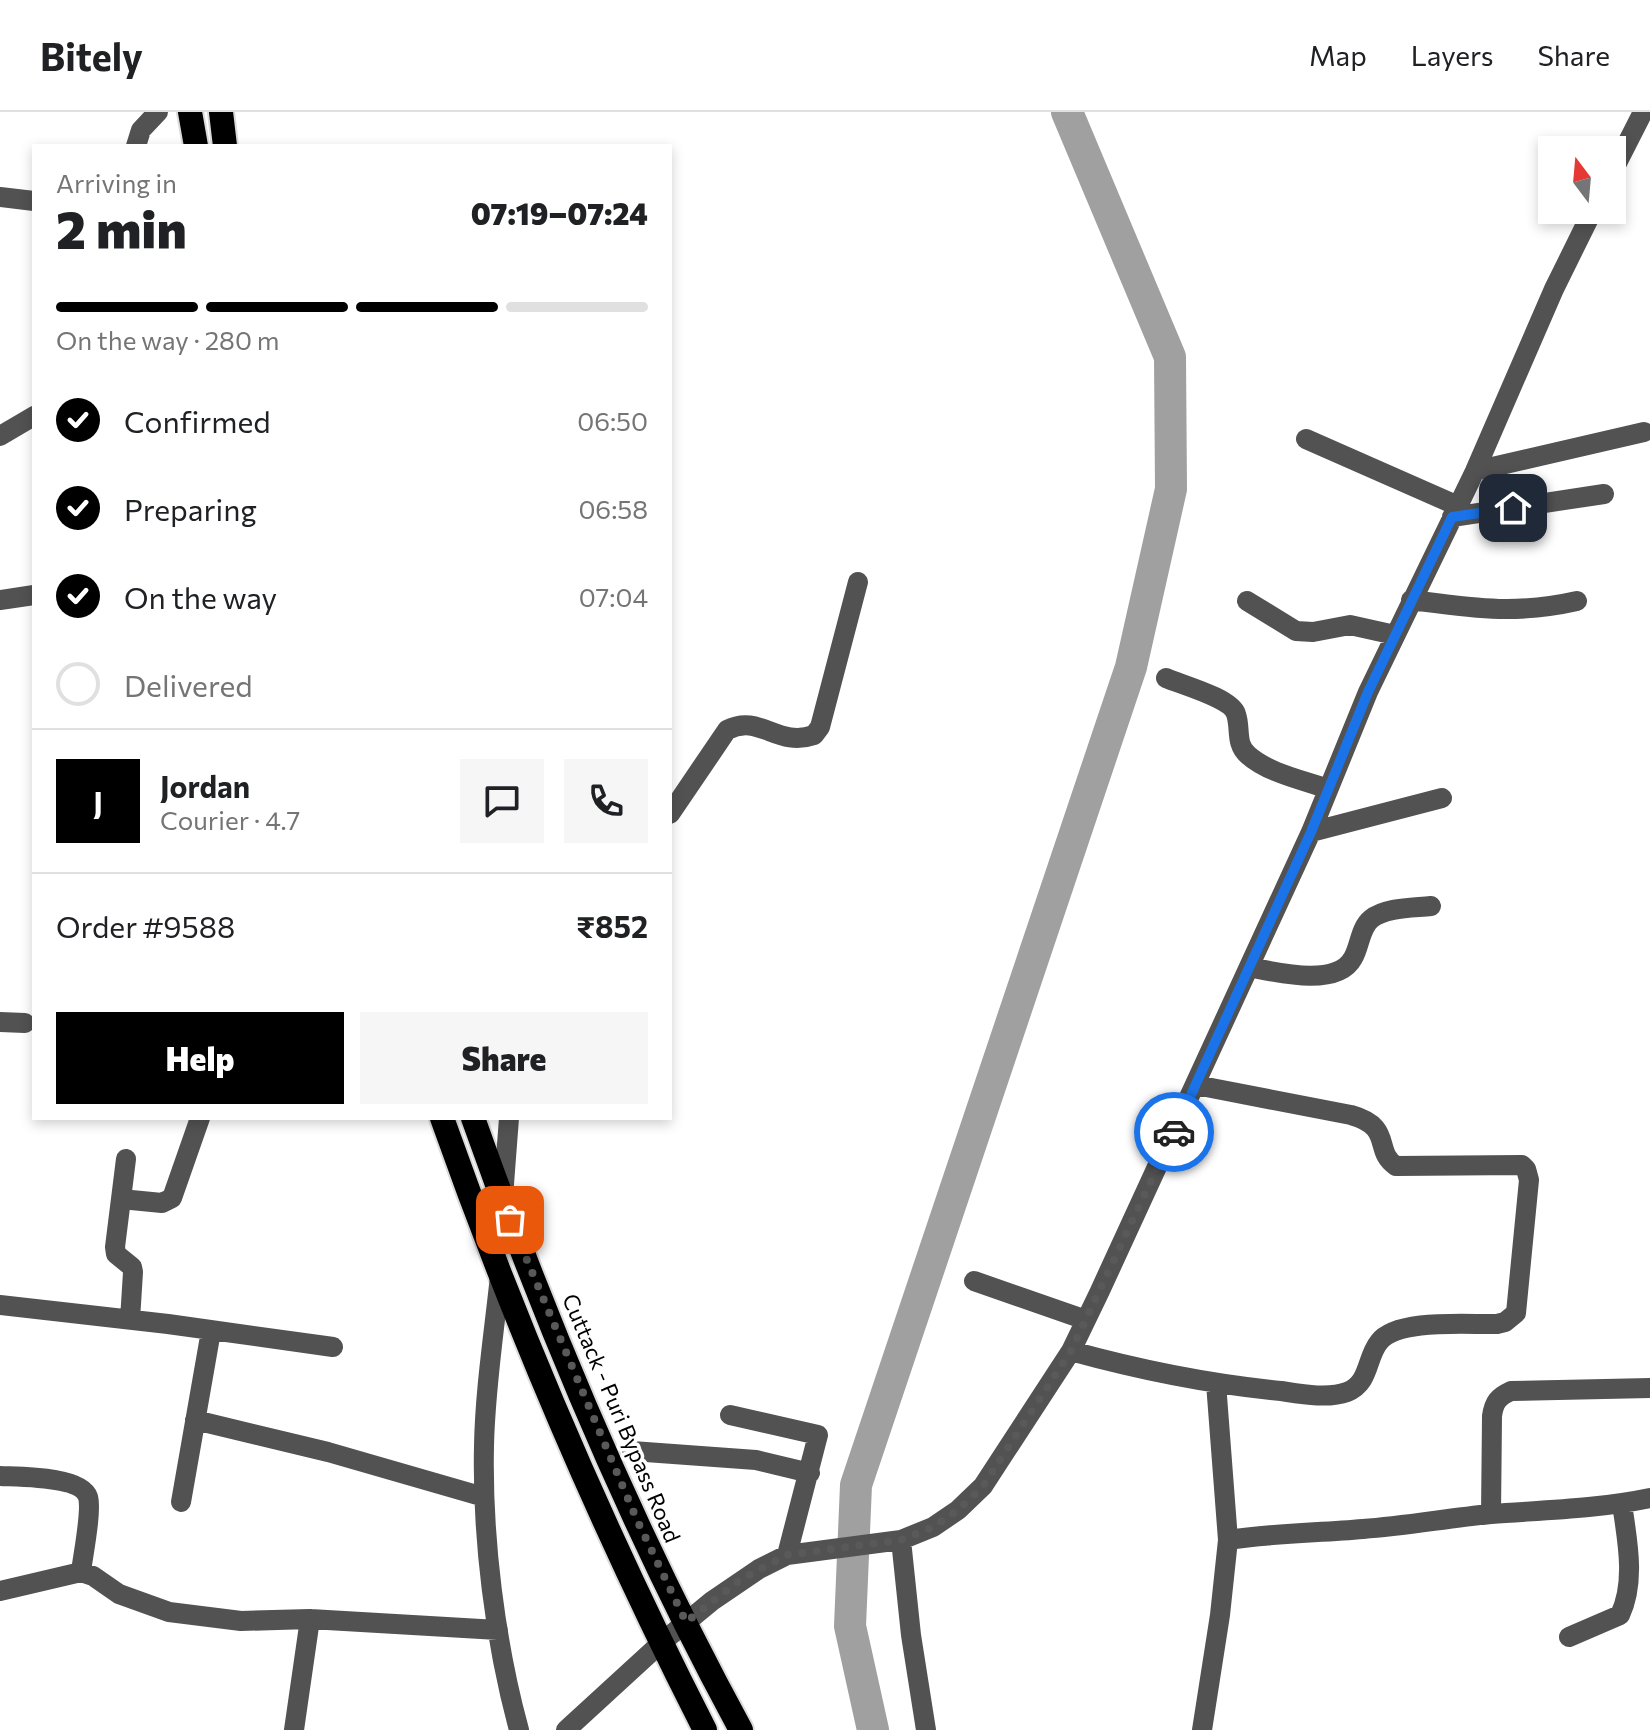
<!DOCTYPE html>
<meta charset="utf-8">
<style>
body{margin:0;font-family:Commissioner,sans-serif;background:#f6f6f6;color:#202124;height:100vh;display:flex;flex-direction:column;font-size:30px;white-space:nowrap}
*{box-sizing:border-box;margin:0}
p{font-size:26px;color:#757577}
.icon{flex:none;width:44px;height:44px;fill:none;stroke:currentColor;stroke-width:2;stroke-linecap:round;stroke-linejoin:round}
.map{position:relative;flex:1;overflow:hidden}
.side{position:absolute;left:32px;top:32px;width:640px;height:976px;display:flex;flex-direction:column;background:#fff;border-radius:0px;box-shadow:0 4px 12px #0003}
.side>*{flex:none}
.needle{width:52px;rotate:344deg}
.tools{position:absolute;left:1538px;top:24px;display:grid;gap:16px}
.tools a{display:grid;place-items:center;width:88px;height:88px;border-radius:0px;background:#fff;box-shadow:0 4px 12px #0003;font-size:40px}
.pin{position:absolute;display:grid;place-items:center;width:68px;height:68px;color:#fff;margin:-34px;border-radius:16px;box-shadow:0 4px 12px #0006}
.courier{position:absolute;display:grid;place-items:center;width:80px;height:80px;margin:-40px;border:6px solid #1a73e8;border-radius:50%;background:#fff;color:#222;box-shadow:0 2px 10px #0007}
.headline em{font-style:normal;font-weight:800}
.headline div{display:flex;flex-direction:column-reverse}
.headline{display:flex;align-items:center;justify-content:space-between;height:136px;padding:0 24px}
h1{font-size:52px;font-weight:800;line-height:60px}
.bar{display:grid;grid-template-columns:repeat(4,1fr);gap:12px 8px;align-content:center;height:96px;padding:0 24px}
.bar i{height:10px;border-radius:6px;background:#e0e0e0}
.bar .on{background:#000}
.bar p{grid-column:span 4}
.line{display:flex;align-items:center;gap:20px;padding:0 24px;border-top:2px solid #e0e0e0}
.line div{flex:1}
.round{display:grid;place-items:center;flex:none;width:84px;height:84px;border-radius:0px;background:#f6f6f6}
ol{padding:0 24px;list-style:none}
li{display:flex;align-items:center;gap:24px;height:88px}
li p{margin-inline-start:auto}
li .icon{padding:8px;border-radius:50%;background:#000;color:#fff;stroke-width:4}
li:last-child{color:#757577}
li i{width:44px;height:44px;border:4px solid #e0e0e0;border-radius:50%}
.button{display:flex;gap:16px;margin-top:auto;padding:16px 24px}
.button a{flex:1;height:92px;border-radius:0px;background:#000;color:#fff;font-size:32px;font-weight:800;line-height:92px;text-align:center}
.button a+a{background:#f6f6f6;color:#202124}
header{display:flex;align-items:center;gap:48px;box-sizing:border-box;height:112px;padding:0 40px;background:#fff;border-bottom:2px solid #e0e0e0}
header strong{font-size:38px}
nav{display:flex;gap:44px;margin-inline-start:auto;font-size:28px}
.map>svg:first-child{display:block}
</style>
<header>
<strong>Bitely</strong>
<nav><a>Map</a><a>Layers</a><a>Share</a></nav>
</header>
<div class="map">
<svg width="1650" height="1618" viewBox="0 0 1650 1618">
<rect width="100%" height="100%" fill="#fff"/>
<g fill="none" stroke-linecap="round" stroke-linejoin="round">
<path stroke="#a0a0a0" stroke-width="32" d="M 873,1618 L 850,1514 L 856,1373 L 1131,555 L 1171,377 L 1170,245 L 1067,0"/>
<g stroke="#dbdbdb" stroke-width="28">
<path id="highway" d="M 190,0 L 196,34
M 221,0 L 225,34
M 442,1006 C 516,1215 604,1420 705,1618
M 473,1006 C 547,1215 635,1423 741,1618"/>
</g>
<path stroke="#525252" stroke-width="20" d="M 136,34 L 141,18 L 158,0
M 1612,61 L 1643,0
M 0,85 L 34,89
M 0,324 L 34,304
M 1306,327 L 1458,394
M 1475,359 L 1644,320
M 1452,405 L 1604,382
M 0,488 L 34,483
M 1411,488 C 1473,496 1515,503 1577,489
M 1247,489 L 1296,519 L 1313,520 L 1350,513 L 1395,523
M 1166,566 C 1182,573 1231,586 1236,602 C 1241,616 1235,632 1248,643 C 1268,661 1303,668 1328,677
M 670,702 L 727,618 C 760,601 777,636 814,623 L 820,615 L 858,470
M 1311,720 L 1442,686
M 1249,855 C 1275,860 1337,876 1353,846 C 1360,834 1360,816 1371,807 C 1386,795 1414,796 1431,794
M 0,910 L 25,911
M 126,1047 L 115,1135 L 116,1142 L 132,1155 L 133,1160 L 130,1208
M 503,1085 L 509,1006
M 121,1087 L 162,1091 L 172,1086 L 200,1006
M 500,1164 C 494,1221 485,1278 484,1334 C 482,1425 495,1530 519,1618
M 974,1169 L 1086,1208
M 0,1193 L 168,1212 L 333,1235
M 1071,1239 C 1140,1258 1209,1272 1281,1279 C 1301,1282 1328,1287 1347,1280 C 1370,1271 1366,1246 1379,1230 C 1397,1206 1469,1213 1497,1212 L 1505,1210 L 1516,1201 L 1529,1068 L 1526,1057 L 1522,1053 L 1396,1054 C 1373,1039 1394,1015 1351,1003 L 1196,973
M 730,1303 L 818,1323 L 787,1443
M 195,1308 L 328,1340 L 484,1385
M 632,1339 L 756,1348 L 810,1361
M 0,1364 C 19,1365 81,1364 88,1385 C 92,1399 83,1443 81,1460
M 181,1390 L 211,1219
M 1491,1402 L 1492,1304 C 1494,1290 1498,1285 1511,1279 L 1650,1276
M 901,1428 L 911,1523 L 926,1618
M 1228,1428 C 1273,1421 1318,1421 1363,1417 C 1406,1414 1448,1406 1491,1402 C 1545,1398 1597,1397 1650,1386
M 0,1479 L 81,1460 L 93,1464 L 119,1482 L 169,1500 L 241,1509 L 310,1507 L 498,1518
M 1569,1525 L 1620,1503 C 1636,1469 1627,1427 1622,1392
M 294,1618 L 310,1507
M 566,1618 L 661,1531 L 712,1489 L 759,1457 L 787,1443 L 901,1428 L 933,1415 L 958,1398 L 983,1374 L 1071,1239 L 1099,1181 L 1311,720 L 1368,580 L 1475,359 L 1554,177 L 1593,98
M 1202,1618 L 1220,1503 L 1228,1428 L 1216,1271"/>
<use href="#highway" stroke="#000" stroke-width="24"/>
</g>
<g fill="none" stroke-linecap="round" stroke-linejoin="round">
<path stroke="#595959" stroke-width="8" stroke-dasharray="0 14.4" d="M 510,1108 L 637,1408 L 686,1510 L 740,1468 L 787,1443 L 901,1428 L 933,1415 L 958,1398 L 983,1374 L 1071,1239 L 1174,1020"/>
<path stroke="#1a73e8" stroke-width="10" d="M 1174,1020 L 1311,720 L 1368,580 L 1452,405 L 1513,396"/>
</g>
<g text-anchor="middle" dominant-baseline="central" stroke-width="7" stroke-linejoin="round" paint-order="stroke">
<g font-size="22" fill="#000" stroke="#fff">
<text transform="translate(622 1306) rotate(67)">Cuttack - Puri Bypass Road</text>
</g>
</g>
</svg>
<div class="tools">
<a><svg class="needle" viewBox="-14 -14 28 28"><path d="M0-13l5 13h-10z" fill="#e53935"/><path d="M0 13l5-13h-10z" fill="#757577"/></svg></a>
</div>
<div class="pin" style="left:510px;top:1108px;background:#ea580c"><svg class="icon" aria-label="bag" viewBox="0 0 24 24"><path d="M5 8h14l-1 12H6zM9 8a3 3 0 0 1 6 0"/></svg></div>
<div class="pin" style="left:1513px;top:396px;background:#1f2937"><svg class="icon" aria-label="home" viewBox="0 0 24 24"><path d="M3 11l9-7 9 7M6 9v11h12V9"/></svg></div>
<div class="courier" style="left:1174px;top:1020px"><svg class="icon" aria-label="car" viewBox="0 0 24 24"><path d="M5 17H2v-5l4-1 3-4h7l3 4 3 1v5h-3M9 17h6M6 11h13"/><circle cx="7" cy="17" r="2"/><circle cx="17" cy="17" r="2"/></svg></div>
<section class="side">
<div class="headline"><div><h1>2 min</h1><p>Arriving in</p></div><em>07:19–07:24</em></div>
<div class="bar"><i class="on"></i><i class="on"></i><i class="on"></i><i></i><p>On the way · 280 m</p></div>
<ol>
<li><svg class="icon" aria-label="check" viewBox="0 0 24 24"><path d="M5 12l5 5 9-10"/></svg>Confirmed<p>06:50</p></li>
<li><svg class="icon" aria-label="check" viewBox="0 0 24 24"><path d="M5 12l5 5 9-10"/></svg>Preparing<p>06:58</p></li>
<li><svg class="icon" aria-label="check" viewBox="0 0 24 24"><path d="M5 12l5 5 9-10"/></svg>On the way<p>07:04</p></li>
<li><i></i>Delivered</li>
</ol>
<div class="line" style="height:144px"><b class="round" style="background:#000;color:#fff">J</b><div><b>Jordan</b><p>Courier · 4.7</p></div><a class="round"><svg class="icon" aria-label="chat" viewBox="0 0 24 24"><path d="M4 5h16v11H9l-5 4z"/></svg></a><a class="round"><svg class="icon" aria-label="phone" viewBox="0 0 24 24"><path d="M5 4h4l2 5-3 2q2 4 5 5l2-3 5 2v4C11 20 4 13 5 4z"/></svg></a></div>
<div class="line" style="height:104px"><div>Order #9588</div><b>₹852</b></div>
<div class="button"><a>Help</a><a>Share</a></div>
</section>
</div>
